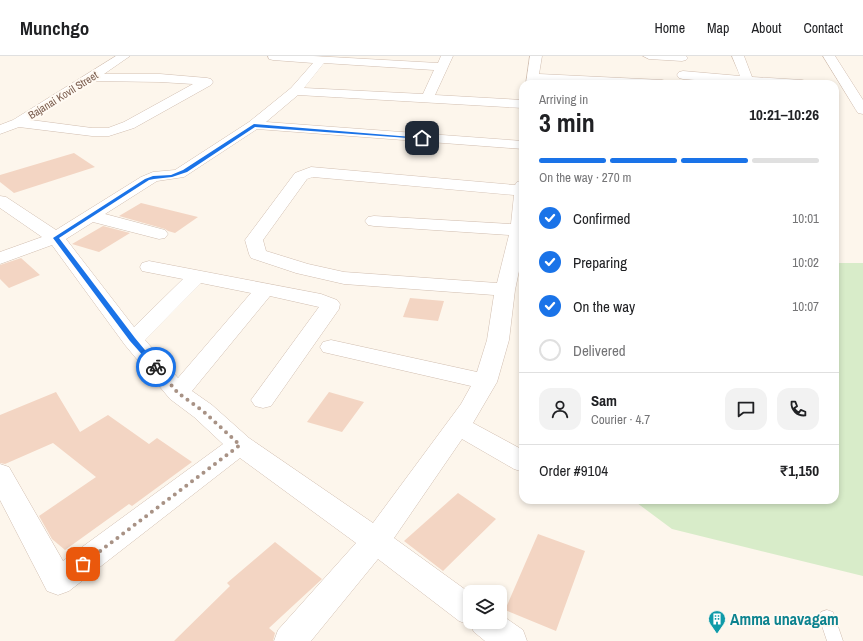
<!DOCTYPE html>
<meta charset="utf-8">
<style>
body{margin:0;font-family:"Archivo Narrow",sans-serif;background:#f2f2f2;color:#202124;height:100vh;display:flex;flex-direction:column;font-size:15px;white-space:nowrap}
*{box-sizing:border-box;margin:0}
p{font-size:13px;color:#757577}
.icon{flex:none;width:22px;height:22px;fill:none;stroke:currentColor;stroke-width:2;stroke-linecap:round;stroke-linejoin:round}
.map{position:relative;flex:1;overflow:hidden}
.details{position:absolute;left:519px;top:24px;width:320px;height:424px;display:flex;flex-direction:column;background:#fff;border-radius:12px;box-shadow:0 2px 6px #0003}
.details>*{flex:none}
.fabs{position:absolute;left:463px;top:529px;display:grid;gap:8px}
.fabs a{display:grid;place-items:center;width:44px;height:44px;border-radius:8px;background:#fff;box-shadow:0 2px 6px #0003;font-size:20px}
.pin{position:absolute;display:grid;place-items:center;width:34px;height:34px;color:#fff;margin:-17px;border-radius:8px;box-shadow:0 2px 6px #0006}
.courier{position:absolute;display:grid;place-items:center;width:40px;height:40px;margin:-20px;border:3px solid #1a73e8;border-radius:50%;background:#fff;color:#222;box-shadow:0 1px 5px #0007}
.head em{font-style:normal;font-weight:700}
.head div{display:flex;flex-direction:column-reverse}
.head{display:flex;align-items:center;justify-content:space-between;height:68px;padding:0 20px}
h1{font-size:26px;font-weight:700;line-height:30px}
.bar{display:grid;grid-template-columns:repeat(4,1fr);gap:6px 4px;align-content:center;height:48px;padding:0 20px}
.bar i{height:5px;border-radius:3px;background:#e0e0e0}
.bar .active{background:#1a73e8}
.bar p{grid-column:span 4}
.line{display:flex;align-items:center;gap:10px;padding:0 20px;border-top:1px solid #e0e0e0}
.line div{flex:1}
.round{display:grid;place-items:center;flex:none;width:42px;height:42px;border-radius:12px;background:#f2f2f2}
ol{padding:0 20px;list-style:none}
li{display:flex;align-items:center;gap:12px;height:44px}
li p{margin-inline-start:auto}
li .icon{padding:4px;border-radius:50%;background:#1a73e8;color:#fff;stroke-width:4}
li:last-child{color:#757577}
li i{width:22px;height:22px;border:2px solid #e0e0e0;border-radius:50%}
header{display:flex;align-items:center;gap:24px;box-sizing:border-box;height:56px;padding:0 20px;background:#fff;border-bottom:1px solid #e0e0e0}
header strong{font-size:19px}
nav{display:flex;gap:22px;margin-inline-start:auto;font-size:14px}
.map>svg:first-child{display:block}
</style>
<header>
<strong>Munchgo</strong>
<nav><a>Home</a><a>Map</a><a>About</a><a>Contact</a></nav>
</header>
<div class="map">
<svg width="863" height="585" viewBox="0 0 863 585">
<rect width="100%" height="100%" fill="#fdf6ec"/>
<path fill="#d8ecc9" d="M 835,207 L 863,207 L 863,520 L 672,473 L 633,444 L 835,444 Z"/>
<path fill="#f3d5c3" d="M 74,97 L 95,111 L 14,137 L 0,126 L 0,119 Z
M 141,147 L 198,161 L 175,177 L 168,175 L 165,173 L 119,160 Z
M 103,170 L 130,177 L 99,196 L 72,188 Z
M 21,202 L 40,219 L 9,232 L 0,223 L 0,209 Z
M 410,242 L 444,245 L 438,265 L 403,261 Z
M 56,336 L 80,376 L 108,359 L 149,388 L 157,382 L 192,406 L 132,450 L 129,448 L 65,494 L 52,483 L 39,460 L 96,421 L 53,387 L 5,408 L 0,407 L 0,359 Z
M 329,336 L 364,346 L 342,376 L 307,366 Z
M 458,437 L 496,463 L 443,515 L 404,485 Z
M 538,478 L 585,495 L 556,575 L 505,554 Z
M 275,486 L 322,523 L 269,572 L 275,577 L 273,585 L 174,585 L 230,530 L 227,527 Z"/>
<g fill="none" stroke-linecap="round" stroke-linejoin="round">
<g stroke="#d1beb0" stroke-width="1">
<path id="lane" d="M 827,554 L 833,556 L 843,585 L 827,585 L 819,561 L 821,556 Z"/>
</g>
<g stroke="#d1beb0" stroke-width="1">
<path id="street" d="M 116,0 L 130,0 L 104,18 L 160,18 L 207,22 L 211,23 L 213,26 L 211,29 L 134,72 L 109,80 L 92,80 L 19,71 L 0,78 L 0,69 L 13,64 ZM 93,25 L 160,26 L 193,28 L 124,66 L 108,72 L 92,72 L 31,64 Z
M 268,0 L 313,0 L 438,7 L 441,0 L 453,0 L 435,39 L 523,44 L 523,52 L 298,39 L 266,66 L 523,85 L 523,93 L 257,73 L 184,121 L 157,125 L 105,158 L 165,174 L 168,178 L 165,182 L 159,183 L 93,166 L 66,183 L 134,271 L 183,223 L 142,215 L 140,211 L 142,207 L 149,205 L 321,238 L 337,244 L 340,248 L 339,253 L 271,350 L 263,352 L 255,350 L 251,344 L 319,251 L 270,240 L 192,335 L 212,349 L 249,382 L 373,467 L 461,348 L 471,330 L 323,296 L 320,291 L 323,286 L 331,284 L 477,316 L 487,284 L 494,239 L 344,228 L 296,217 L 251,202 L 249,198 L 245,184 L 295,117 L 311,111 L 515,129 L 517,126 L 523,124 L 523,196 L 515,234 L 509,284 L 497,326 L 473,367 L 523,394 L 523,416 L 514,413 L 462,383 L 394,482 L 470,537 L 470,566 L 500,566 L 500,558 L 523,574 L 527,585 L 485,585 L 474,576 L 470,569 L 459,565 L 378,503 L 311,585 L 274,585 L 278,574 L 356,487 L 240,402 L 69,535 L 58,539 L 47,535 L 0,444 L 0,408 L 9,411 L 63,505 L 223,388 L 194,361 L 170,343 L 125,289 L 52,189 L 0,208 L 0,196 L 42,181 L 0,152 L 0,140 L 6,141 L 56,174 L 141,121 L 153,116 L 175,114 L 249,66 L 291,32 L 313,7 L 273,4 L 269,3 ZM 324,7 L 434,14 L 423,38 L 304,32 ZM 313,121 L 514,139 L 511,168 L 374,160 L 368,161 L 365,165 L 368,169 L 374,170 L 509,179 L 497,227 L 344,216 L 308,208 L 266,195 L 263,184 L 307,123 ZM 201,227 L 251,237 L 178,322 L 145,284 Z
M 530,0 L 542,0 L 539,18 L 662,24 L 666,25 L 668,28 L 595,28 L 539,25 L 538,28 L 526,28 Z
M 643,0 L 686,0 L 688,2 L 686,4 L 682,5 L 649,3 Z
M 732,0 L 744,0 L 752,21 L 802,24 L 806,25 L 808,28 L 743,28 L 683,23 L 679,22 L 677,19 L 679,16 L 683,15 L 740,20 Z
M 823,0 L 835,0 L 863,44 L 863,58 L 858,57 L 856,54 Z"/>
</g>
<use href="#lane" fill="#fff" fill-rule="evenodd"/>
<use href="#street" fill="#fff" fill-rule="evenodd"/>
</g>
<path fill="#1a73e8" d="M 254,68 L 424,82 L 422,83 L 255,71 L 187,116 L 172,121 L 154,123 L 149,124 L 59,182 L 135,282 L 159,311 L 158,312 L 154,312 L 130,285 L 53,182 L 145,123 L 153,120 L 171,119 L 183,114 Z"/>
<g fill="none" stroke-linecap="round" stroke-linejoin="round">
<path stroke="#a89285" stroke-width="4" stroke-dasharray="0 7.2" d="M 83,508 L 240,389 L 203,355 L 178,337 L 156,311"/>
</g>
<defs>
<g id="building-pin" transform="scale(0.9)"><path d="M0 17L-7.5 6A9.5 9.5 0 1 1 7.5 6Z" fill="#0f9aa8" stroke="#fffaf3"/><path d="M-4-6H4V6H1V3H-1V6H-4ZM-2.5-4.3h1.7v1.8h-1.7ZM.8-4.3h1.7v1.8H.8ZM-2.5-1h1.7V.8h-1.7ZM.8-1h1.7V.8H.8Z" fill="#fff"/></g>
</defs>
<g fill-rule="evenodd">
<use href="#building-pin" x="717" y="563"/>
</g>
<g text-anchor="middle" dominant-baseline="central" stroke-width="4" stroke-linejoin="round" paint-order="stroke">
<g font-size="11" fill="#7a5c4d" stroke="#fffaf3">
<text transform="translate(63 39) rotate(-32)">Bajanai Kovil Street</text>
</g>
<g font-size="16" font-weight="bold" fill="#0d838f" stroke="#fffaf3" text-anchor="start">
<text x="730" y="563">Amma unavagam</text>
</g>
</g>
</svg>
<div class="fabs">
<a><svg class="icon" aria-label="layers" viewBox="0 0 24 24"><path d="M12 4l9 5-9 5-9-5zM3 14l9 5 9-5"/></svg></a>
</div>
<div class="pin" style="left:83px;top:508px;background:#ea580c"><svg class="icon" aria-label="bag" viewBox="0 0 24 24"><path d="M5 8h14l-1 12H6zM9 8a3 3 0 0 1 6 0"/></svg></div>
<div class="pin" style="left:422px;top:82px;background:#1f2937"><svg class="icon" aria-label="home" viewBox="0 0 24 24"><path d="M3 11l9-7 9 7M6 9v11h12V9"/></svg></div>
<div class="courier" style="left:156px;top:311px"><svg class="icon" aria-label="bike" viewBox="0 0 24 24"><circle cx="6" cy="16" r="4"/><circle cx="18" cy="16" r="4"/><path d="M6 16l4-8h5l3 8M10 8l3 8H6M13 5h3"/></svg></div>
<section class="details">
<div class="head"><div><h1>3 min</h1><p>Arriving in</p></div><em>10:21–10:26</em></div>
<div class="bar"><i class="active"></i><i class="active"></i><i class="active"></i><i></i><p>On the way · 270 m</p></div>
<ol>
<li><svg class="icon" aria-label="check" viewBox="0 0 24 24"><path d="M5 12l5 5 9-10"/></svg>Confirmed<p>10:01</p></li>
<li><svg class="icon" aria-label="check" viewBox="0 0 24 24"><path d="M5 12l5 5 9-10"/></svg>Preparing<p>10:02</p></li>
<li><svg class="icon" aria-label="check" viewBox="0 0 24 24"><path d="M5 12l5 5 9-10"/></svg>On the way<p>10:07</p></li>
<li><i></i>Delivered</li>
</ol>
<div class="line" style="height:72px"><a class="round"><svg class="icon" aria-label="person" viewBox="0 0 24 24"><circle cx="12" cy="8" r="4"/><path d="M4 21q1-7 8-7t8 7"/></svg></a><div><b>Sam</b><p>Courier · 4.7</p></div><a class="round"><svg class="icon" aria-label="chat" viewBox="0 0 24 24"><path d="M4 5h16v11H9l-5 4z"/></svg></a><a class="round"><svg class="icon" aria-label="phone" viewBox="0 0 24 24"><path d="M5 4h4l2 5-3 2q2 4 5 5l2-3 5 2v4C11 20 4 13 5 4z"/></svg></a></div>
<div class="line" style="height:52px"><div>Order #9104</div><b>₹1,150</b></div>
</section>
</div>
